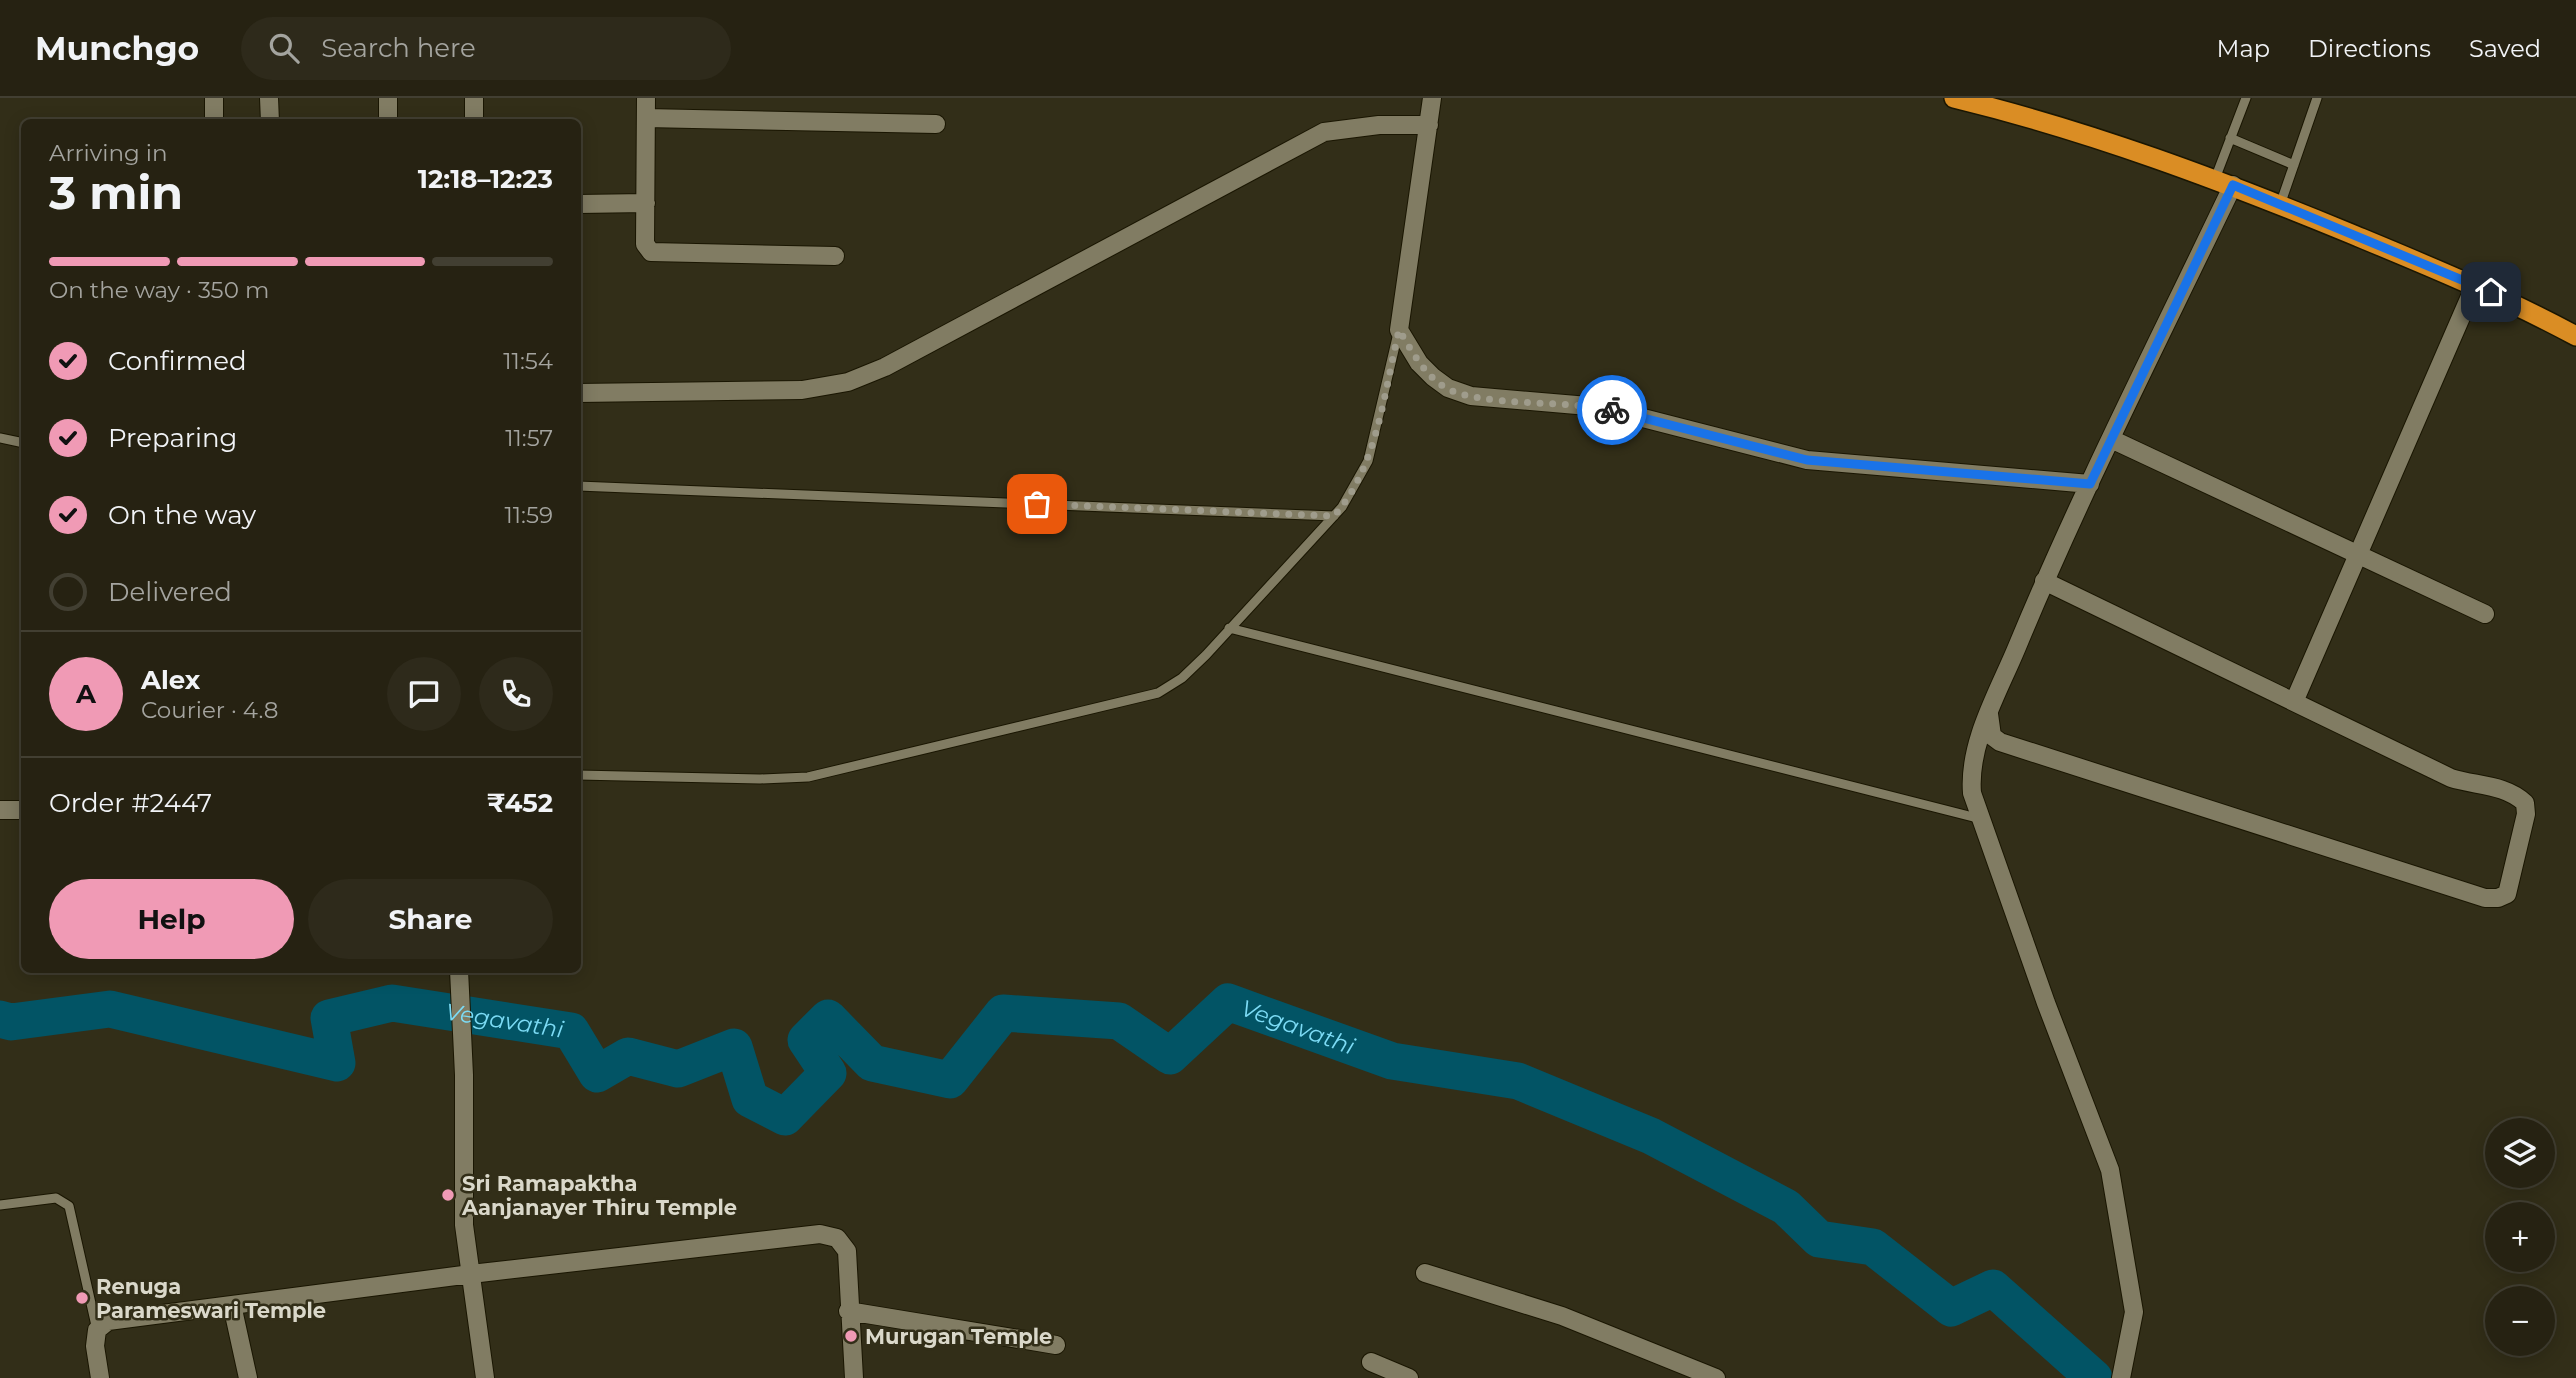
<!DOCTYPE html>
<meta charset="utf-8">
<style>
body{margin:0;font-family:Montserrat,sans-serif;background:#2e2a1b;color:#f1f3f6;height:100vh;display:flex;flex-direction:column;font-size:26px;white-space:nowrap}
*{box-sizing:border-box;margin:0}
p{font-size:23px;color:#a4a49f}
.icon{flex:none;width:38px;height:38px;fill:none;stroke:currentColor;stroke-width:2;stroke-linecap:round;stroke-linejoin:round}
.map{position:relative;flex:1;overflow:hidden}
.panel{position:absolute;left:21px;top:21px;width:560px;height:854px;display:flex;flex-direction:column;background:#262212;border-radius:10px;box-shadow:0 4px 18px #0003,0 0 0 2px #423f32}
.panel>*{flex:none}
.buttons{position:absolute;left:2485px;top:1020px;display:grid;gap:14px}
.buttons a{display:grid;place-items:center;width:70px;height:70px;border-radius:50%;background:#262212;box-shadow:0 4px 18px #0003,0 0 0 2px #423f32;font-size:35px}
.pin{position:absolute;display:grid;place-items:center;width:60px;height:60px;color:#fff;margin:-30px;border-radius:14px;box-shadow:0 4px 10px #0006}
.courier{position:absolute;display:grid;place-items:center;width:70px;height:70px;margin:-35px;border:5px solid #1a73e8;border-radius:50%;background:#fff;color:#222;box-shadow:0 2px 9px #0007}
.head em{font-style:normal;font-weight:700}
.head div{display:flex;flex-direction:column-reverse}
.head{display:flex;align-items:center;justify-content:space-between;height:119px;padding:0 28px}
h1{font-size:46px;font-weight:700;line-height:52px}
.bar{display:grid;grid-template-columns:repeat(4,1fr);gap:10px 7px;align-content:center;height:84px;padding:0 28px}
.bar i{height:9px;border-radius:5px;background:#423f32}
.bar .selected{background:#f09ab5}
.bar p{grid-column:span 4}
.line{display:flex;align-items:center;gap:18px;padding:0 28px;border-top:2px solid #423f32}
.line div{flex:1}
.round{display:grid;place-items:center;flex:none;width:74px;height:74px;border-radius:37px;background:#2e2a1b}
ol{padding:0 28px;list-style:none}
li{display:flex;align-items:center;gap:21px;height:77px}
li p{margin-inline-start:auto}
li .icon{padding:7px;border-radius:50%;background:#f09ab5;color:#111;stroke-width:4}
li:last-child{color:#a4a49f}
li i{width:38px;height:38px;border:4px solid #423f32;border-radius:50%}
.action{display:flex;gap:14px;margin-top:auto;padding:14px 28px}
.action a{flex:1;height:80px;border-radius:42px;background:#f09ab5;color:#111;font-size:28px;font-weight:700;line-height:80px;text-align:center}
.action a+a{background:#2e2a1b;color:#f1f3f6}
header{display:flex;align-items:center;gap:42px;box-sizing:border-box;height:98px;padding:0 35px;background:#262212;border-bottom:2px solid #423f32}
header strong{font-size:33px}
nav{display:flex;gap:38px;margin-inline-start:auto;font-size:24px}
.search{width:490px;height:63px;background:#2e2a1b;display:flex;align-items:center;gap:18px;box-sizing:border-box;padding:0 24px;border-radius:38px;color:#a4a49f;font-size:26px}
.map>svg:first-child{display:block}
</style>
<header>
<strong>Munchgo</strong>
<div class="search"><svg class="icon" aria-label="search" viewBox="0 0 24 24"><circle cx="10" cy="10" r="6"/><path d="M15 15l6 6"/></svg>Search here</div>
<nav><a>Map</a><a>Directions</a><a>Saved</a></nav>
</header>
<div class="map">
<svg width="2576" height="1280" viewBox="0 0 2576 1280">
<rect width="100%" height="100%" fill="#322e18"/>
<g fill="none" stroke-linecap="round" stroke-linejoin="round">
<path stroke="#025465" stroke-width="37" id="s1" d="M 0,921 L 11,924 L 110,911 L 337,965 L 329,920 L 392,905 L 571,933 L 597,976 L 628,958 L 678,971 L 734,949 L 750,1001 L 785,1019 L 828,975 L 806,942 L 828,920 L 872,965 L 950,982 L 1003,915 L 1119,923 L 1170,958 L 1228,904 L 1392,963 L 1518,983 L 1651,1038 L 1786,1109 L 1819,1141 L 1873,1149 L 1951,1210 L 1993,1190 L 2094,1280"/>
<g stroke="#1a1602" stroke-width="11">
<path id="service" d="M 2230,40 L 2294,67
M 2215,81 L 2246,0
M 2280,107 L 2317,0
M 0,340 L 24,345
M 578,388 L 1334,418
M 1229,530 L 1981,721
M 578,677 L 760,681 L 808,679 L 1158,595 L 1182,580 L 1206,557 L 1342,409 L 1368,363 L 1398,235
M 0,1107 L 56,1100 L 69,1108 L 97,1232"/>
</g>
<g stroke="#1a1602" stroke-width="20">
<path id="minor" d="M 214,0 L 214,24
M 269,0 L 270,24
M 388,0 L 388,24
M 474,0 L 474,24
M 646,0 L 645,146 L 651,154 L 835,158
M 1432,0 L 1399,232 L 1419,265 L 1433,279 L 1448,290 L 1471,298 L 1600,309 L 1807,362 L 2090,386
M 646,20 L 936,26
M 578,106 L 646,105
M 578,295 L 802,292 L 848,284 L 885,269 L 1324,34 L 1379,27 L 1429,27
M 2111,341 L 2485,516
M 2294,604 L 2475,187
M 1989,616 L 1992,638 L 2000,644 L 2485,800 L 2498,800 L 2507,796 L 2526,716 L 2525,705 C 2505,686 2476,688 2451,680 L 2044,483
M 0,712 L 24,712
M 459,872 L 464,977 L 464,1127 L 485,1280
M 1425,1175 L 1562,1218 L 1716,1280
M 232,1207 L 248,1280
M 848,1213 L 1056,1247
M 1371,1264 L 1409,1280
M 100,1280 L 95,1248 L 97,1232 L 108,1223 L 471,1176 L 820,1136 L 837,1140 L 847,1153 L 854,1280
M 2121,1280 L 2134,1214 L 2110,1072 L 2046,905 L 1972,695 C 1968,645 1998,595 2017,549 C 2082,392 2160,240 2233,87"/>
</g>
<g stroke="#1a1602" stroke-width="22">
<path id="trunk" d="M 1954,0 C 2090,33 2220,82 2349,135 C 2426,167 2502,198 2576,238"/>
</g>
<use href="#service" stroke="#817c63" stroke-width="9"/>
<use href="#minor" stroke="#817c63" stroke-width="18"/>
<use href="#trunk" stroke="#da8d24" stroke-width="19"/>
</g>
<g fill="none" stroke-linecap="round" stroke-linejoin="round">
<path stroke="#9f9c8c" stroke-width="7" stroke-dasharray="0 12.6" d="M 1037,406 L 1334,418 C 1378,368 1384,294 1399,232 C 1412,253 1424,277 1446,290 C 1480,309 1569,302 1612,312"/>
<path stroke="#1a73e8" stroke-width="9" d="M 1612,312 L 1807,362 L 2090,386 L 2233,87 L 2491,194"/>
</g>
<g fill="#f09ab5" stroke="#322e18" stroke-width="2.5">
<circle cx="448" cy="1097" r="7"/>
<circle cx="82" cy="1200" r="7"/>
<circle cx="851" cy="1238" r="7"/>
</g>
<g text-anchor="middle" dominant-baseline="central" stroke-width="5" stroke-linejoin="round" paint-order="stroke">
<g font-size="21" font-weight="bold" fill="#dad8ca" stroke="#322e18" text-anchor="start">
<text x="462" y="1085">Sri Ramapaktha<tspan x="462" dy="24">Aanjanayer Thiru Temple</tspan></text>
<text x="96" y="1188">Renuga<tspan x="96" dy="24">Parameswari Temple</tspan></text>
<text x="865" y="1238">Murugan Temple</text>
</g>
<g font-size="23" font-style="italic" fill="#7cdbf5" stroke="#322e18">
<text stroke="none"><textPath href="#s1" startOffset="569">Vegavathi</textPath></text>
<text stroke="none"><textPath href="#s1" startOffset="1620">Vegavathi</textPath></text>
</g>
</g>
</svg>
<div class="buttons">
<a><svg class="icon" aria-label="layers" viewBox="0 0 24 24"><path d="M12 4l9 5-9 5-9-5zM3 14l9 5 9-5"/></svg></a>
<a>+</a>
<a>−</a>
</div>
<div class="pin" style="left:1037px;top:406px;background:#ea580c"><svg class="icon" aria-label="bag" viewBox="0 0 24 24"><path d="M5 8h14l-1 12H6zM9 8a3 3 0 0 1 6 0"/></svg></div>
<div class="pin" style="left:2491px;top:194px;background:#1f2937"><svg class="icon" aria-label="home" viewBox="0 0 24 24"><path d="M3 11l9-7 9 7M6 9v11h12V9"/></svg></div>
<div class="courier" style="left:1612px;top:312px"><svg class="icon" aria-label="bike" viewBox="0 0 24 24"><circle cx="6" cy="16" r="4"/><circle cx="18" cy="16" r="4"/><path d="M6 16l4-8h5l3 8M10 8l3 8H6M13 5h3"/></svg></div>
<section class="panel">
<div class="head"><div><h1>3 min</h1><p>Arriving in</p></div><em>12:18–12:23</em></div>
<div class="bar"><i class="selected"></i><i class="selected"></i><i class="selected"></i><i></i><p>On the way · 350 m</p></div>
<ol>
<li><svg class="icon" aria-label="check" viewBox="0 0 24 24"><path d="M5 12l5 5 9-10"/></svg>Confirmed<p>11:54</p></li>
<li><svg class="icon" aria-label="check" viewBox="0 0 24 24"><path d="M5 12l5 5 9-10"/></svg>Preparing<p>11:57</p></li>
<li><svg class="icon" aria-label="check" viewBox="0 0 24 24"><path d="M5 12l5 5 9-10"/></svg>On the way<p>11:59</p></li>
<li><i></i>Delivered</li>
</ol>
<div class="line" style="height:126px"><b class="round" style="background:#f09ab5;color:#111">A</b><div><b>Alex</b><p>Courier · 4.8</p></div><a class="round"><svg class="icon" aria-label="chat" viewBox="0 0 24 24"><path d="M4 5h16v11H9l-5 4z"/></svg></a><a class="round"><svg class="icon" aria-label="phone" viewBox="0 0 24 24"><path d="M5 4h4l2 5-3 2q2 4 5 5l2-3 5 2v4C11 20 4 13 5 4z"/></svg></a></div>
<div class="line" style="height:91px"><div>Order #2447</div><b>₹452</b></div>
<div class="action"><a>Help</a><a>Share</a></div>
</section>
</div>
